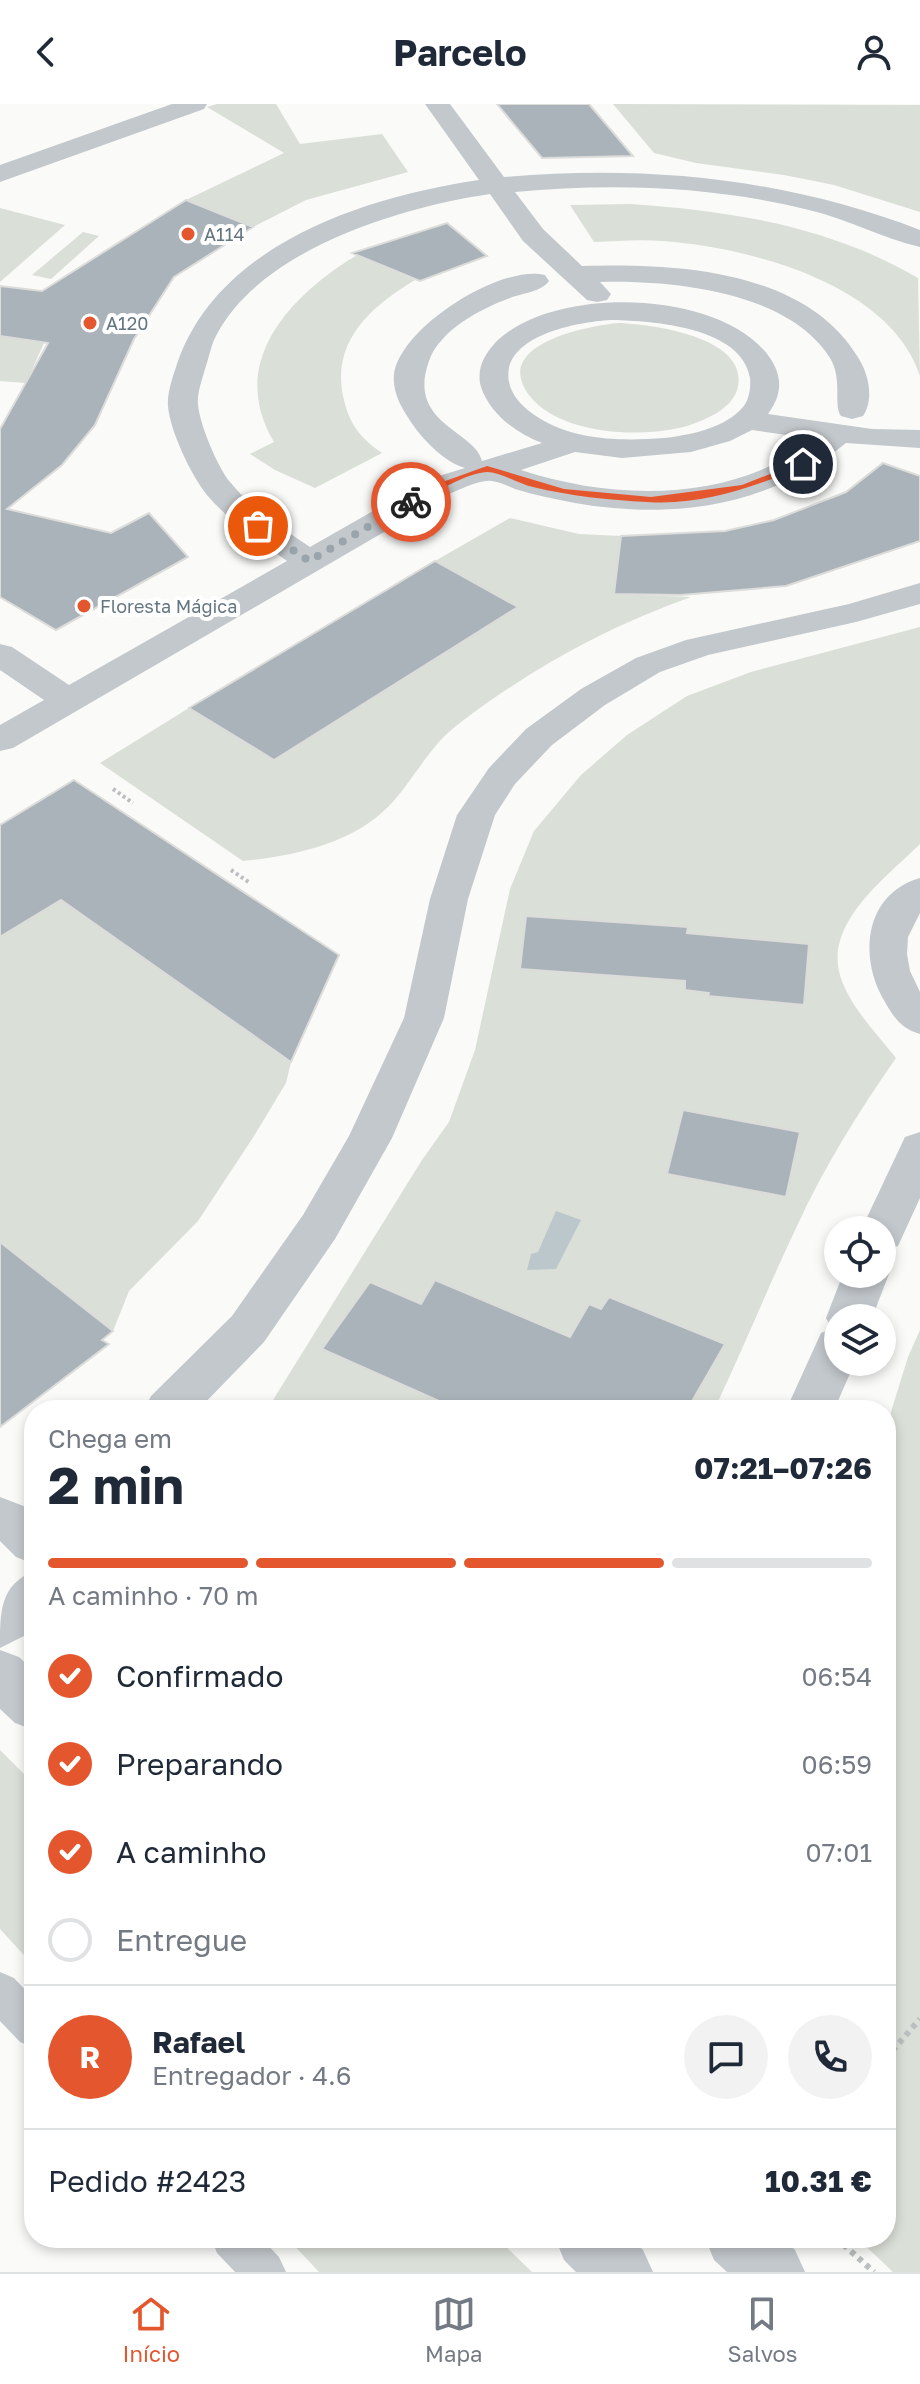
<!DOCTYPE html>
<html lang="pt">
<meta charset="utf-8">
<style>
body{margin:0;font-family:"Golos Text",sans-serif;background:#f2f2f3;color:#1f2937;height:100vh;display:flex;flex-direction:column;font-size:30px;white-space:nowrap}
*{box-sizing:border-box;margin:0}
p{font-size:26px;color:#747a83}
.icon{flex:none;width:44px;height:44px;fill:none;stroke:currentColor;stroke-width:2;stroke-linecap:round;stroke-linejoin:round}
.map{position:relative;flex:1;overflow:hidden}
.details{position:absolute;left:24px;top:1296px;width:872px;height:848px;display:flex;flex-direction:column;background:#fff;border-radius:32px;box-shadow:0 4px 12px #0003}
.details>*{flex:none}
.buttons{position:absolute;left:824px;top:1112px;display:grid;gap:16px}
.buttons a{display:grid;place-items:center;width:72px;height:72px;border-radius:50%;background:#fff;box-shadow:0 4px 12px #0003;font-size:40px}
.pin{position:absolute;display:grid;place-items:center;width:68px;height:68px;color:#fff;margin:-34px;border:4px solid #fff;border-radius:50%;box-shadow:0 2px 8px #0007}
.courier{position:absolute;display:grid;place-items:center;width:80px;height:80px;margin:-40px;border:6px solid #e4572e;border-radius:50%;background:#fff;color:#222;box-shadow:0 2px 10px #0007}
.overview em{font-style:normal;font-weight:700}
.overview div{display:flex;flex-direction:column-reverse}
.overview{display:flex;align-items:center;justify-content:space-between;height:136px;padding:0 24px}
h1{font-size:52px;font-weight:700;line-height:60px}
.bar{display:grid;grid-template-columns:repeat(4,1fr);gap:12px 8px;align-content:center;height:96px;padding:0 24px}
.bar i{height:10px;border-radius:6px;background:#e0e1e3}
.bar .selected{background:#e4572e}
.bar p{grid-column:span 4}
.line{display:flex;align-items:center;gap:20px;padding:0 24px;border-top:2px solid #e0e1e3}
.line div{flex:1}
.round{display:grid;place-items:center;flex:none;width:84px;height:84px;border-radius:42px;background:#f2f2f3}
ol{padding:0 24px;list-style:none}
li{display:flex;align-items:center;gap:24px;height:88px}
li p{margin-inline-start:auto}
li .icon{padding:8px;border-radius:50%;background:#e4572e;color:#fff;stroke-width:4}
li:last-child{color:#747a83}
li i{width:44px;height:44px;border:4px solid #e0e1e3;border-radius:50%}
header{display:flex;justify-content:space-between;align-items:center;height:104px;padding:0 24px;background:#fff;font-size:36px;font-weight:700}
.tabs{display:flex;justify-content:space-around;align-items:center;height:112px;border-top:2px solid #e0e1e3;background:#fff;font-size:22px;color:#747a83}
.tabs a{display:grid;justify-items:center;gap:4px}
.tabs .selected{color:#e4572e}
.map>svg:first-child{display:block}
</style>
<header><svg class="icon" aria-label="back" viewBox="0 0 24 24"><path d="M15 5l-7 7 7 7"/></svg>Parcelo<svg class="icon" aria-label="person" viewBox="0 0 24 24"><circle cx="12" cy="8" r="4"/><path d="M4 21q1-7 8-7t8 7"/></svg></header>
<div class="map">
<svg width="920" height="2168" viewBox="0 0 920 2168">
<rect width="100%" height="100%" fill="#fafaf8"/>
<path fill="#dadfd7" d="M 217,0 L 276,0 L 300,40 L 382,30 L 408,68 L 306,96 L 253,123 L 186,96 L 284,49 L 207,3 Z
M 613,0 L 920,1 L 920,108 L 834,81 L 784,71 L 696,59 L 654,49 Z
M 630,100 C 732,107 829,122 918,174 L 920,272 C 890,179 747,143 662,137 C 639,135 617,137 594,138 L 570,101 Z
M 0,104 L 65,121 L 0,178 Z
M 83,128 L 99,132 L 51,175 L 32,171 Z
M 357,151 L 415,176 C 368,204 328,241 345,300 C 351,323 363,336 382,349 L 315,384 L 275,366 L 250,350 L 274,338 C 226,258 291,191 357,151 Z
M 618,219 C 650,220 753,233 737,286 C 731,305 707,315 690,321 C 646,335 560,332 529,291 C 491,240 588,222 618,219 Z
M 0,232 L 44,239 L 26,279 L 0,277 Z
M 510,414 L 579,430 L 621,432 L 614,490 L 691,493 C 606,523 527,567 456,622 C 428,644 413,677 389,702 C 352,740 293,752 243,757 L 100,659 L 189,604 L 275,656 L 518,503 L 435,457 Z
M 920,523 L 920,740 C 886,774 820,821 842,877 C 853,906 877,930 896,954 C 859,1007 824,1063 797,1122 C 768,1183 743,1245 714,1306 L 264,1306 L 273,1296 L 422,1056 L 449,1018 L 475,946 L 510,785 L 534,727 L 581,671 L 627,631 L 687,592 L 751,568 Z
M 60,795 L 291,958 L 286,979 L 254,1032 L 198,1117 L 129,1187 L 113,1227 L 0,1137 L 0,833 Z
M 920,1226 L 920,2168 L 893,2168 L 857,2134 L 886,2134 L 886,1324 L 908,1253 Z
M 0,1646 L 34,1680 L 34,1862 L 0,1825 Z
M 287,2134 L 497,2134 L 532,2168 L 319,2168 Z"/>
<path fill="#bbc7cb" d="M 556,1107 L 581,1116 L 556,1165 L 527,1166 L 531,1150 L 538,1148 Z"/>
<path fill="#aab3b9" stroke="#dcdcda" stroke-width="2" d="M 497,0 L 589,0 L 633,52 L 542,54 Z
M 186,96 L 253,123 L 174,173 L 134,235 L 95,321 L 62,361 L 7,405 L 111,429 L 149,409 L 188,453 L 56,526 L 0,493 L 0,325 L 48,239 L 0,232 L 0,182 L 42,187 Z
M 447,119 L 487,152 L 420,177 L 352,149 Z
M 883,359 L 920,372 L 920,437 L 786,482 L 681,491 L 614,490 L 621,432 L 725,427 L 774,416 L 846,388 Z
M 435,457 L 518,503 L 274,656 L 189,604 Z
M 74,676 L 339,851 L 291,958 L 61,796 L 0,833 L 0,721 Z
M 526,812 L 688,823 L 687,829 L 809,840 L 804,901 L 708,892 L 709,889 L 685,886 L 685,877 L 520,865 Z
M 683,1006 L 800,1028 L 786,1093 L 667,1070 Z
M 0,1138 L 113,1227 L 102,1236 L 109,1240 L 0,1323 Z
M 435,1176 L 570,1233 L 589,1200 L 601,1205 L 609,1193 L 725,1240 L 687,1306 L 459,1306 L 322,1245 L 370,1178 L 421,1200 Z"/>
<g fill="none" stroke-linecap="round" stroke-linejoin="round">
<path stroke="#bbbfc2" stroke-width="4" stroke-dasharray="3 3" stroke-linecap="butt" d="M 113,685 L 133,699
M 231,766 L 250,779"/>
<path stroke="#bbbfc2" stroke-width="6" stroke-dasharray="5 5" stroke-linecap="butt" d="M 886,1954 L 920,1915
M 836,2134 L 874,2168"/>
<path fill="#c3c8cc" fill-rule="evenodd" d="M 0,1868 L 14,1874 L 34,1895 L 34,1944 L 20,1938 L 0,1917 Z
M 211,2134 L 261,2134 L 279,2153 L 286,2168 L 235,2168 L 217,2149 Z"/>
<path fill="#c3c8cc" fill-rule="evenodd" d="M 172,0 L 207,0 L 204,5 L 0,78 L 0,61 Z
M 425,0 L 450,0 L 504,73 C 647,61 785,74 920,126 L 920,143 C 882,134 847,115 809,106 C 712,82 613,79 515,88 L 543,125 L 582,162 C 675,159 806,165 859,255 C 869,271 874,296 863,312 L 852,315 L 841,312 C 833,301 843,275 830,254 C 788,187 671,176 600,178 L 611,190 L 607,196 L 597,198 L 587,196 L 523,137 L 490,90 C 401,103 262,145 217,230 C 211,240 209,254 205,265 C 202,276 197,289 198,300 C 199,319 218,364 230,378 C 252,405 282,424 310,443 L 429,375 L 465,364 C 446,359 424,337 413,321 C 403,306 392,290 394,270 C 401,223 501,160 545,171 L 549,177 C 541,188 523,189 510,194 C 480,205 440,226 429,257 C 406,320 476,327 482,357 L 542,339 C 516,329 490,310 481,283 C 476,266 484,251 495,239 C 552,180 723,185 770,254 C 783,273 782,291 768,310 L 872,325 L 920,326 L 920,344 L 846,339 C 769,403 672,416 575,399 C 555,395 534,391 515,385 C 508,382 500,378 492,377 C 480,375 462,385 451,389 L 13,644 L 0,647 L 0,621 L 44,596 L 0,566 L 0,540 L 12,543 L 69,581 L 287,457 C 259,437 229,417 207,391 C 191,371 170,327 168,302 C 167,288 173,273 177,260 C 218,140 364,93 479,76 ZM 613,216 C 653,217 742,223 750,274 C 751,284 749,296 743,303 C 725,324 691,331 664,334 C 623,337 576,337 539,314 C 526,306 512,294 509,278 C 500,231 581,217 613,216 ZM 752,326 L 814,335 C 733,399 615,397 521,366 L 575,348 L 622,354 L 691,348 L 730,337 Z
M 920,479 L 920,500 L 856,518 L 708,551 L 660,568 L 605,601 L 552,641 L 515,680 L 495,711 L 468,795 L 444,914 L 392,1034 L 335,1135 L 264,1238 L 198,1306 L 144,1306 L 151,1292 L 232,1212 L 303,1111 L 349,1032 L 404,914 L 430,795 L 457,711 L 489,664 L 526,625 L 581,585 L 636,554 L 686,536 L 849,500 Z
M 920,774 L 920,809 L 908,833 L 907,850 L 910,867 L 920,888 L 920,930 C 902,925 894,914 885,898 C 858,854 864,790 920,774 Z
M 920,1028 L 920,1094 L 898,1142 L 882,1147 L 882,1126 L 861,1126 L 905,1033 Z
M 882,1157 L 889,1170 L 872,1214 L 838,1214 L 838,1258 L 855,1258 L 834,1306 L 786,1306 L 821,1229 L 832,1225 L 826,1214 L 843,1170 L 882,1170 Z
M 0,1393 L 34,1406 L 34,1460 L 16,1453 L 0,1437 Z
M 34,1467 L 34,1527 L 0,1544 C 0,1507 0,1481 34,1467 Z
M 0,1546 L 19,1553 L 34,1567 L 34,1626 L 15,1619 L 0,1605 Z
M 555,2134 L 631,2134 L 643,2146 L 653,2168 L 576,2168 L 564,2156 Z
M 705,2134 L 783,2134 L 795,2146 L 805,2168 L 727,2168 L 714,2156 Z"/>
</g>
<path fill="#e4572e" d="M 803,357 L 806,362 C 755,382 703,402 647,398 C 609,396 570,392 533,383 C 519,380 500,368 487,368 C 466,369 432,390 415,400 L 407,398 L 437,380 L 487,362 L 564,385 L 651,393 L 742,381 Z"/>
<g fill="none" stroke-linecap="round" stroke-linejoin="round">
<path stroke="#99a4ac" stroke-width="8" stroke-dasharray="0 14.4" d="M 258,422 L 309,457 L 411,398"/>
</g>
<g fill="#e4572e" stroke="#fff" stroke-width="3">
<circle cx="188" cy="130" r="8"/>
<circle cx="90" cy="219" r="8"/>
<circle cx="84" cy="502" r="8"/>
</g>
<g text-anchor="middle" dominant-baseline="central" stroke-width="8" stroke-linejoin="round" paint-order="stroke">
<g font-size="18" fill="#657683" stroke="#fff" text-anchor="start">
<text x="204" y="130">A114</text>
<text x="106" y="219">A120</text>
<text x="100" y="502">Floresta Mágica</text>
</g>
</g>
</svg>
<div class="buttons">
<a><svg class="icon" aria-label="locate" viewBox="0 0 24 24"><circle cx="12" cy="12" r="6"/><path d="M12 2v4M12 18v4M2 12h4M18 12h4"/></svg></a>
<a><svg class="icon" aria-label="layers" viewBox="0 0 24 24"><path d="M12 4l9 5-9 5-9-5zM3 14l9 5 9-5"/></svg></a>
</div>
<div class="pin" style="left:258px;top:422px;background:#ea580c"><svg class="icon" aria-label="bag" viewBox="0 0 24 24"><path d="M5 8h14l-1 12H6zM9 8a3 3 0 0 1 6 0"/></svg></div>
<div class="pin" style="left:803px;top:360px;background:#1f2937"><svg class="icon" aria-label="home" viewBox="0 0 24 24"><path d="M3 11l9-7 9 7M6 9v11h12V9"/></svg></div>
<div class="courier" style="left:411px;top:398px"><svg class="icon" aria-label="bike" viewBox="0 0 24 24"><circle cx="6" cy="16" r="4"/><circle cx="18" cy="16" r="4"/><path d="M6 16l4-8h5l3 8M10 8l3 8H6M13 5h3"/></svg></div>
<section class="details">
<div class="overview"><div><h1>2 min</h1><p>Chega em</p></div><em>07:21–07:26</em></div>
<div class="bar"><i class="selected"></i><i class="selected"></i><i class="selected"></i><i></i><p>A caminho · 70 m</p></div>
<ol>
<li><svg class="icon" aria-label="check" viewBox="0 0 24 24"><path d="M5 12l5 5 9-10"/></svg>Confirmado<p>06:54</p></li>
<li><svg class="icon" aria-label="check" viewBox="0 0 24 24"><path d="M5 12l5 5 9-10"/></svg>Preparando<p>06:59</p></li>
<li><svg class="icon" aria-label="check" viewBox="0 0 24 24"><path d="M5 12l5 5 9-10"/></svg>A caminho<p>07:01</p></li>
<li><i></i>Entregue</li>
</ol>
<div class="line" style="height:144px"><b class="round" style="background:#e4572e;color:#fff">R</b><div><b>Rafael</b><p>Entregador · 4.6</p></div><a class="round"><svg class="icon" aria-label="chat" viewBox="0 0 24 24"><path d="M4 5h16v11H9l-5 4z"/></svg></a><a class="round"><svg class="icon" aria-label="phone" viewBox="0 0 24 24"><path d="M5 4h4l2 5-3 2q2 4 5 5l2-3 5 2v4C11 20 4 13 5 4z"/></svg></a></div>
<div class="line" style="height:104px"><div>Pedido #2423</div><b>10.31 €</b></div>
</section>
</div>
<nav class="tabs">
<a class="selected"><svg class="icon" aria-label="home" viewBox="0 0 24 24"><path d="M3 11l9-7 9 7M6 9v11h12V9"/></svg>Início</a>
<a><svg class="icon" aria-label="map" viewBox="0 0 24 24"><path d="M3 6l6-2 6 2 6-2v14l-6 2-6-2-6 2zM9 4v14M15 6v14"/></svg>Mapa</a>
<a><svg class="icon" aria-label="saved" viewBox="0 0 24 24"><path d="M7 4h10v16l-5-4-5 4z"/></svg>Salvos</a>
</nav>
